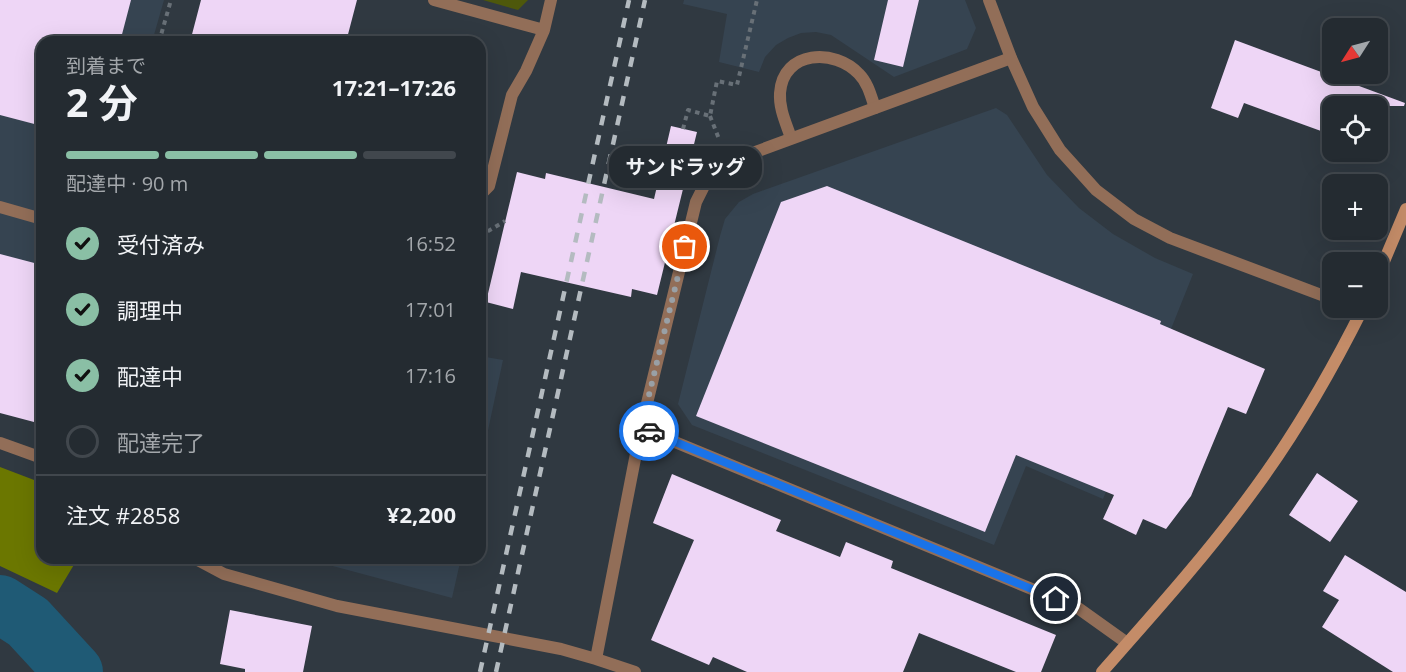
<!DOCTYPE html>
<html lang="ja">
<meta charset="utf-8">
<style>
body{margin:0;font-family:"Open Sans","Noto Sans JP",sans-serif;background:#30373d;color:#f1f3f6;height:100vh;display:flex;flex-direction:column;font-size:22px;white-space:nowrap}
*{box-sizing:border-box;margin:0}
p{font-size:20px;color:#a3a7ab}
.icon{flex:none;width:33px;height:33px;fill:none;stroke:currentColor;stroke-width:2;stroke-linecap:round;stroke-linejoin:round}
.map{position:relative;flex:1;overflow:hidden}
.panel{position:absolute;left:36px;top:36px;width:450px;height:528px;display:flex;flex-direction:column;background:#242b31;border-radius:18px;box-shadow:0 6px 24px #0002,0 0 0 2px #41474d}
.panel>*{flex:none}
.needle{width:39px;rotate:234deg}
.buttons{position:absolute;left:1322px;top:18px;display:grid;gap:12px}
.buttons a{display:grid;place-items:center;width:66px;height:66px;border-radius:12px;background:#242b31;box-shadow:0 6px 24px #0002,0 0 0 2px #41474d;font-size:30px}
.pin{position:absolute;display:grid;place-items:center;width:51px;height:51px;color:#fff;margin:-26px;border:3px solid #fff;border-radius:50%;box-shadow:0 2px 6px #0007}
.courier{position:absolute;display:grid;place-items:center;width:60px;height:60px;margin:-30px;border:4px solid #1a73e8;border-radius:50%;background:#fff;color:#222;box-shadow:0 2px 8px #0007}
.bubble{position:absolute;height:42px;border-radius:18px;background:#242b31;box-shadow:0 6px 24px #0002,0 0 0 2px #41474d;font-size:20px;font-weight:700;line-height:42px;text-align:center}
.overview em{font-style:normal;font-weight:700}
.overview div{display:flex;flex-direction:column-reverse}
.overview{display:flex;align-items:center;justify-content:space-between;height:102px;padding:0 30px}
h1{font-size:39px;font-weight:700;line-height:45px}
.bar{display:grid;grid-template-columns:repeat(4,1fr);gap:9px 6px;align-content:center;height:72px;padding:0 30px}
.bar i{height:8px;border-radius:4px;background:#41474d}
.bar .current{background:#8abfa5}
.bar p{grid-column:span 4}
.line{display:flex;align-items:center;gap:15px;padding:0 30px;border-top:2px solid #41474d}
.line div{flex:1}
ol{padding:0 30px;list-style:none}
li{display:flex;align-items:center;gap:18px;height:66px}
li p{margin-inline-start:auto}
li .icon{padding:6px;border-radius:50%;background:#8abfa5;color:#111;stroke-width:4}
li:last-child{color:#a3a7ab}
li i{width:33px;height:33px;border:3px solid #41474d;border-radius:50%}
.map>svg:first-child{display:block}
</style>
<div class="map">
<svg width="1406" height="672" viewBox="0 0 1406 672">
<rect width="100%" height="100%" fill="#303941"/>
<path fill="#364451" d="M 0,0 L 164,0 L 152,42 L 42,42 L 42,422 L 28,414 L 0,409 Z
M 684,0 L 965,0 L 976,28 L 967,49 L 894,77 L 831,35 L 816,32 L 801,33 L 788,38 L 776,45 L 765,57 L 759,72 L 719,62 L 727,14 L 683,4 Z
M 996,108 L 1007,115 L 1047,175 L 1079,208 L 1113,234 L 1155,258 L 1193,274 L 1103,499 L 1026,466 L 994,545 L 692,425 L 678,404 L 720,236 L 725,219 L 739,202 L 753,194 Z
M 480,356 L 503,360 L 480,468 Z
M 303,558 L 461,558 L 452,598 Z"/>
<path fill="#4e580b" d="M 483,0 L 528,0 L 518,10 Z"/>
<path fill="#6b7700" d="M 0,467 L 42,483 L 42,558 L 78,558 L 57,593 L 0,566 Z"/>
<g fill="none" stroke-linecap="round" stroke-linejoin="round">
<path stroke="#1f5a75" stroke-width="58" d="M 0,604 L 28,622 L 74,672"/>
</g>
<path fill="#eed6f6" d="M 0,0 L 131,0 L 120,42 L 42,42 L 42,126 L 0,115 Z
M 201,0 L 357,0 L 346,42 L 190,42 Z
M 888,0 L 919,0 L 903,67 L 874,60 Z
M 1235,40 L 1405,103 L 1404,106 L 1332,106 L 1332,135 L 1244,103 L 1238,118 L 1211,108 Z
M 671,126 L 697,132 L 657,295 L 632,289 L 631,297 L 521,272 L 513,309 L 486,302 L 517,172 L 545,179 L 546,173 L 654,199 Z
M 827,186 L 1161,321 L 1160,324 L 1265,369 L 1246,414 L 1228,407 L 1191,496 L 1166,529 L 1143,519 L 1136,535 L 1103,519 L 1114,495 L 1016,455 L 985,532 L 696,416 L 781,202 Z
M 0,254 L 42,265 L 42,391 L 34,422 L 0,413 Z
M 1317,473 L 1358,501 L 1330,542 L 1289,515 Z
M 672,474 L 781,520 L 776,531 L 840,557 L 846,542 L 893,561 L 891,568 L 1056,635 L 1041,672 L 1016,672 L 919,633 L 903,672 L 747,672 L 713,657 L 709,665 L 651,640 L 694,540 L 653,523 Z
M 1345,555 L 1406,592 L 1406,672 L 1393,672 L 1322,627 L 1339,600 L 1323,591 Z
M 230,610 L 312,626 L 303,672 L 245,672 L 245,669 L 220,664 Z"/>
<g fill="none" stroke-linecap="round" stroke-linejoin="round">
<path stroke="#687077" stroke-width="4" stroke-dasharray="4.5 4.5" stroke-linecap="butt" d="M 159,42 L 171,0
M 710,116 L 719,139
M 683,129 L 688,110 L 710,116 L 717,81 L 737,85 L 757,0
M 480,236 L 505,221"/>
<path stroke="#926e58" stroke-width="12" d="M 791,138 C 786,123 779,109 780,93 C 783,50 835,48 859,74 C 868,83 871,96 875,108"/>
<path stroke="#926e58" stroke-width="12" d="M 434,0 L 544,30
M 480,195 L 489,186 L 512,95 L 526,71 L 544,30 L 551,0
M 641,428 L 1078,608 L 1127,643
M 0,443 L 42,458
M 194,558 L 224,574 L 337,606 L 561,649 L 596,659
M 635,672 L 596,659 L 641,428 L 696,202 L 709,176 L 728,162 L 1011,58"/>
<path stroke="#926e58" stroke-width="12" d="M 989,0 L 1011,58 L 1033,107 L 1060,150 L 1096,190 L 1134,219 L 1170,238 L 1332,299
M 0,207 L 42,219"/>
<path stroke="#c48c68" stroke-width="12" d="M 1377,278 L 1406,209
M 1102,672 C 1155,612 1209,552 1256,487 C 1297,431 1332,370 1363,308"/>
<path stroke="#b4bbc0" stroke-width="4.5" stroke-dasharray="10 10" stroke-linecap="butt" d="M 480,672 L 629,0
M 496,672 L 645,0"/>
</g>
<g fill="none" stroke-linecap="round" stroke-linejoin="round">
<path stroke="#99a0a6" stroke-width="6" stroke-dasharray="0 10.8" d="M 649,431 L 641,428 L 685,247"/>
<path stroke="#1a73e8" stroke-width="8" d="M 649,431 L 1056,599"/>
</g>
</svg>
<div class="buttons">
<a><svg class="needle" viewBox="-14 -14 28 28"><path d="M0-13l5 13h-10z" fill="#e53935"/><path d="M0 13l5-13h-10z" fill="#a3a7ab"/></svg></a>
<a><svg class="icon" aria-label="locate" viewBox="0 0 24 24"><circle cx="12" cy="12" r="6"/><path d="M12 2v4M12 18v4M2 12h4M18 12h4"/></svg></a>
<a>+</a>
<a>−</a>
</div>
<div class="pin" style="left:685px;top:247px;background:#ea580c"><svg class="icon" aria-label="bag" viewBox="0 0 24 24"><path d="M5 8h14l-1 12H6zM9 8a3 3 0 0 1 6 0"/></svg></div>
<div class="pin" style="left:1056px;top:599px;background:#1f2937"><svg class="icon" aria-label="home" viewBox="0 0 24 24"><path d="M3 11l9-7 9 7M6 9v11h12V9"/></svg></div>
<div class="courier" style="left:649px;top:431px"><svg class="icon" aria-label="car" viewBox="0 0 24 24"><path d="M5 17H2v-5l4-1 3-4h7l3 4 3 1v5h-3M9 17h6M6 11h13"/><circle cx="7" cy="17" r="2"/><circle cx="17" cy="17" r="2"/></svg></div>
<div class="bubble" style="left:609px;top:146px;width:153px">サンドラッグ</div>
<section class="panel">
<div class="overview"><div><h1>2 分</h1><p>到着まで</p></div><em>17:21–17:26</em></div>
<div class="bar"><i class="current"></i><i class="current"></i><i class="current"></i><i></i><p>配達中 · 90 m</p></div>
<ol>
<li><svg class="icon" aria-label="check" viewBox="0 0 24 24"><path d="M5 12l5 5 9-10"/></svg>受付済み<p>16:52</p></li>
<li><svg class="icon" aria-label="check" viewBox="0 0 24 24"><path d="M5 12l5 5 9-10"/></svg>調理中<p>17:01</p></li>
<li><svg class="icon" aria-label="check" viewBox="0 0 24 24"><path d="M5 12l5 5 9-10"/></svg>配達中<p>17:16</p></li>
<li><i></i>配達完了</li>
</ol>
<div class="line" style="height:78px"><div>注文 #2858</div><b>¥2,200</b></div>
</section>
</div>
